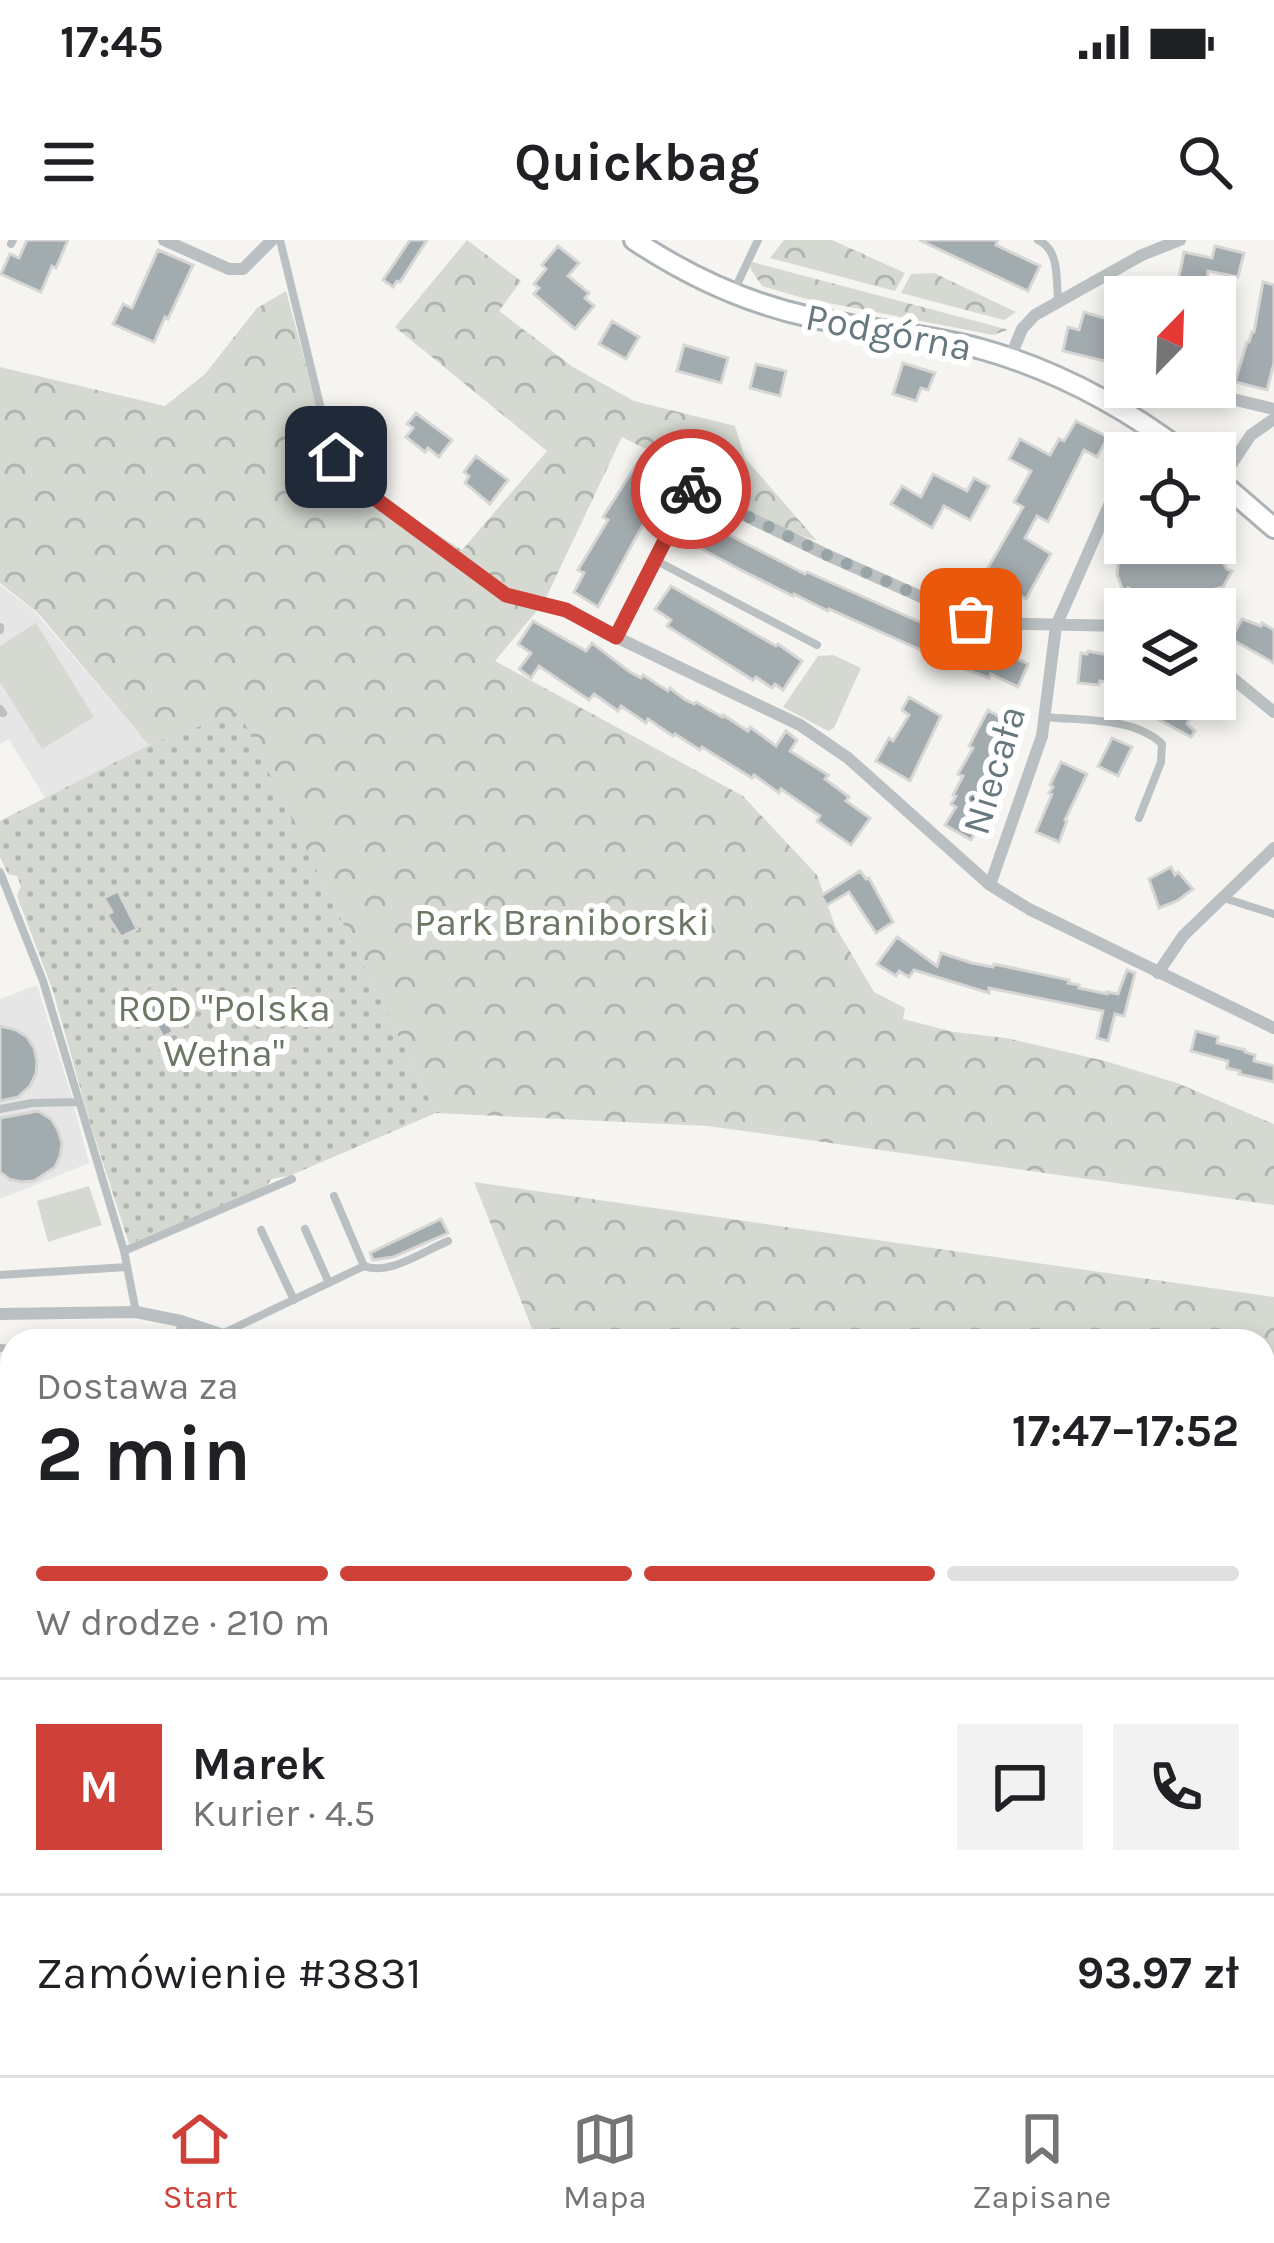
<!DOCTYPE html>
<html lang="pl">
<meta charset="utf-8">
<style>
body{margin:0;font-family:Karla,sans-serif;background:#f2f2f2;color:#202124;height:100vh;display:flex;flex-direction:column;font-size:45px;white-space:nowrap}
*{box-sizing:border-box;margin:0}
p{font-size:39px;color:#757577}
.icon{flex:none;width:66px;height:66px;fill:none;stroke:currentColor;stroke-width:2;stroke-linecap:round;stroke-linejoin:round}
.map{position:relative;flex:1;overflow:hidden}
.side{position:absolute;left:0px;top:1089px;width:1275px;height:747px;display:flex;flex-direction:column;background:#fff;border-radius:36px 36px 0 0;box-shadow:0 6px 18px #0003}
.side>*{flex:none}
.needle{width:78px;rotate:23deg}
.buttons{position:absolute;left:1104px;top:36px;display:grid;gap:24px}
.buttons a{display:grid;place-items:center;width:132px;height:132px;border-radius:0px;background:#fff;box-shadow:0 6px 18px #0003;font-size:60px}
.pin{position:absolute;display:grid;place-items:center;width:102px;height:102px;color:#fff;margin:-51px;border-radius:24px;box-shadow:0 6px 18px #0006}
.courier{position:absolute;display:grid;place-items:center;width:120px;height:120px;margin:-60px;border:9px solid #ce4038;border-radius:50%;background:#fff;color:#222;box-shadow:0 3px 15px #0007}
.head em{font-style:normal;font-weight:700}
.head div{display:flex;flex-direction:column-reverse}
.head{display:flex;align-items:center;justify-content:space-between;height:204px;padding:0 36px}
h1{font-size:78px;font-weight:700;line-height:90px}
.bar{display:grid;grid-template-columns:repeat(4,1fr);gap:18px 12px;align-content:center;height:144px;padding:0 36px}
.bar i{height:15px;border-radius:9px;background:#e0e0e0}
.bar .current{background:#ce4038}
.bar p{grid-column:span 4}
.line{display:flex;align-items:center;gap:30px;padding:0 36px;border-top:3px solid #e0e0e0}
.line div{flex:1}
.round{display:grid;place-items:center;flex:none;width:126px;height:126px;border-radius:0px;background:#f2f2f2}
.status{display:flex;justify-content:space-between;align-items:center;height:84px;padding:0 60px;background:#fff;direction:ltr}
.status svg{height:33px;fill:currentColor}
header{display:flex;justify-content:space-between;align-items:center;height:156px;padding:0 36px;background:#fff;font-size:54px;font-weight:700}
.menu{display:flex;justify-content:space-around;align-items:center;height:168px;border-top:3px solid #e0e0e0;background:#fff;font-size:33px;color:#757577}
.menu a{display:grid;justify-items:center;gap:6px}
.menu .current{color:#ce4038}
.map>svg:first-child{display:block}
</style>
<div class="status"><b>17:45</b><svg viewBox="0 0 49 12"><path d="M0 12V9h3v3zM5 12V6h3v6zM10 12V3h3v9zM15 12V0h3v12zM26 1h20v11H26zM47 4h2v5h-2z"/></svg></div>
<header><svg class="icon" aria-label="menu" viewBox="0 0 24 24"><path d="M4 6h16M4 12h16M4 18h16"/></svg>Quickbag<svg class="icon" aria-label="search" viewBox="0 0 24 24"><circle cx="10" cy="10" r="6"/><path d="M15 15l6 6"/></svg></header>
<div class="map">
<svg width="1274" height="1835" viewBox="0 0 1274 1835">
<defs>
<pattern id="forest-crowns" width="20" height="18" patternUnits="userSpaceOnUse" patternTransform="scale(3)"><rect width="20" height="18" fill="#d5d9d1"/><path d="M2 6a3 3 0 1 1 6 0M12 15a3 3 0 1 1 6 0" fill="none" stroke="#b1b5af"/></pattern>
<pattern id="park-dots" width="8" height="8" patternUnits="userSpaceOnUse" patternTransform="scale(3)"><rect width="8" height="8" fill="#d5d9d1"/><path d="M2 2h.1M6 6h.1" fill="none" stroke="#b1b5af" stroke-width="1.8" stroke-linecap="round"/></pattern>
</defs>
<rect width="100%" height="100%" fill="#f5f4f1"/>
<path fill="#e5e6e5" d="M 0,345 L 35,372 L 149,505 L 45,558 L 9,499 L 0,504 Z
M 37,745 L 70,851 L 89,923 L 0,959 L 0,759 Z"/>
<path fill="#d5d9d1" d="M 36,383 L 94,477 L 42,509 L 0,442 L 0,406 Z
M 833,415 L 861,428 L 834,488 L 828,491 L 783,467 L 818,416 Z
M 89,946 L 102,985 L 48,1002 L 37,961 Z"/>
<path fill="url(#forest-crowns)" d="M 467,0 L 521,41 L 499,71 L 573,127 L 634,161 L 735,186 L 745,218 L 817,301 C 783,288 710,270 697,235 L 622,197 L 544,362 L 495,421 L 743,556 L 817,635 L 835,686 L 874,752 L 905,768 L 903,779 L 954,792 L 1006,798 L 1105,821 L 1177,843 L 1274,884 L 1274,965 L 708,886 L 436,873 L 239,473 L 149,505 L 38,373 L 0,343 L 0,127 L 165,166 L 205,134 L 257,68 L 286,51 L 327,203 L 401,271 L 462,310 L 547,211 L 395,87 Z
M 784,0 L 832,0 L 905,33 L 895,51 L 770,18 Z
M 752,22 L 1006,89 L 1007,90 L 993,95 L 803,58 L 762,46 L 750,28 Z
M 934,33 L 1016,72 L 1004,80 L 901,53 L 911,34 Z
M 474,942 L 1274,1057 L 1274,1835 L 331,1835 L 329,1824 L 1263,1824 L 1263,1101 L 537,1101 Z
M 12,1208 L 12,1824 L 275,1824 L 277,1835 L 0,1835 L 0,1209 Z"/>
<path fill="url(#park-dots)" d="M 239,472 L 436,873 L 289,936 L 271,939 L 267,946 L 129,1004 L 89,879 L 53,751 L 17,656 L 21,646 L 17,636 L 8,634 L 0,617 L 0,581 L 149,505 Z"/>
<path fill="#a2abae" stroke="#d6d6d4" stroke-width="3" d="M 27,0 L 68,0 L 56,28 L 52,26 L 41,52 L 1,34 L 10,14 L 19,18 Z
M 410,0 L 427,0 L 400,42 L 397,41 L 393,47 L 383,40 Z
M 919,0 L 998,0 L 996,5 L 1040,26 L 1028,51 Z
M 558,6 L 579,23 L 568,36 L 589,53 L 585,58 L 594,66 L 575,89 L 534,54 L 539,48 L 534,44 L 546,29 L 542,25 Z
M 1215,6 L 1244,13 L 1238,37 L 1208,31 L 1207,44 L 1179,37 L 1184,12 L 1212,18 Z
M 158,10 L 193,25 L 168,79 L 165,77 L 154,102 L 113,84 L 123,64 L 132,68 Z
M 1263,42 L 1274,45 L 1274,123 L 1267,150 L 1235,142 L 1247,102 L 1249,102 L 1252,92 L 1254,92 Z
M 1120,43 L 1125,43 L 1123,100 L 1125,126 L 1063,111 L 1068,87 L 1079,90 L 1084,72 L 1111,80 Z
M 612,81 L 639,97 L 626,119 L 599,104 Z
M 684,105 L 728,118 L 721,143 L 677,131 Z
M 903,123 L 935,133 L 928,150 L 921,148 L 916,161 L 893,154 Z
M 756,124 L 786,131 L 780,156 L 750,148 Z
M 416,173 L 452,200 L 439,217 L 428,208 L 425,212 L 406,197 L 413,188 L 407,184 Z
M 1076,181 L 1108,197 L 1097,217 L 1084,210 L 1048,282 L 1037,276 L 1025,298 L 1051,314 L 1026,359 L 1008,349 L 1004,356 L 995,350 L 989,360 L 974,352 L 1023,267 L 1014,262 L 1031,231 L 1009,219 L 1020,199 L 1050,215 L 1059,199 L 1064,201 Z
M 476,216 L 508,240 L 490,264 L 465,243 L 469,236 L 464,232 Z
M 641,217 L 670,235 L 598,367 L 574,352 L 584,333 L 578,330 L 608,280 L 603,277 Z
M 933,234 L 967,251 L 974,238 L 989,246 L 970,280 L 944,266 L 932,288 L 891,264 L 902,246 L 921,257 Z
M 698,279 L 805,334 L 807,332 L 999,417 L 1001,411 L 1028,424 L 1018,447 L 991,434 L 989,438 L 959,427 L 829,369 L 828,371 L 794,354 L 793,356 L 739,329 L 685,300 Z
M 1145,303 L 1190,303 L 1210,316 L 1219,317 L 1227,329 L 1232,331 L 1223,347 L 1204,352 L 1208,369 L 1168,369 L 1128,348 L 1124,353 L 1117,335 L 1119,313 L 1169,317 Z
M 671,346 L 776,406 L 778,404 L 802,421 L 783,450 L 775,444 L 772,448 L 756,437 L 753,440 L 667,386 L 671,380 L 655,369 Z
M 1242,379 L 1261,386 L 1262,383 L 1274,390 L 1274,423 L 1231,399 Z
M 533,381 L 586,411 L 592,403 L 630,432 L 641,438 L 643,435 L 668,451 L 670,448 L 684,459 L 694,464 L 696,462 L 722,477 L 723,475 L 748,491 L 750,487 L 776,506 L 786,491 L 797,500 L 790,511 L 828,535 L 825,539 L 849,557 L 846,561 L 870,578 L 851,605 L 817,581 L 820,576 L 781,549 L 779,553 L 754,535 L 752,538 L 702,507 L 700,510 L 675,494 L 673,496 L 648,479 L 646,483 L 621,466 L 618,471 L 594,454 L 589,460 L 539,426 L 531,438 L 519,429 L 531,413 L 518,404 Z
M 1088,411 L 1118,417 L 1115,443 L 1100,441 L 1099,445 L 1078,443 L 1081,413 L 1087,414 Z
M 909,457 L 941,476 L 910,541 L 876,521 L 889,498 L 893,501 L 909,475 L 902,470 Z
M 1173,459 L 1200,459 L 1187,484 L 1195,491 L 1191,497 L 1154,477 L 1160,464 L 1167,470 Z
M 988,470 L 1018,488 L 982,570 L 987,573 L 971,600 L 945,585 L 956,567 L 951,564 L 956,556 L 953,555 L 963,536 L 958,534 L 973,508 L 969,506 Z
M 1112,498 L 1132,507 L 1118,536 L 1098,526 Z
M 1061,522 L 1087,534 L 1065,580 L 1067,581 L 1059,602 L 1036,592 L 1052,554 L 1049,553 L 1053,547 L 1050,545 Z
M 1171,627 L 1175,635 L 1178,632 L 1193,649 L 1177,661 L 1159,668 L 1149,639 Z
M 860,631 L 866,639 L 869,638 L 893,682 L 876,693 L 849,652 L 827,665 L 821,656 Z
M 118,651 L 137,689 L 121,697 L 107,675 L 112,672 L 104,658 Z
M 897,697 L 937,726 L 941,713 L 972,723 L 993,727 L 994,724 L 1069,740 L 1068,743 L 1079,745 L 1079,748 L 1107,754 L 1107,752 L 1118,754 L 1127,730 L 1135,733 L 1124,776 L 1115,774 L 1108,801 L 1097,798 L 1103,771 L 989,748 L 989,753 L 914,730 L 909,737 L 899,731 L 896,736 L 877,724 Z
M 153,749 L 162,768 L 182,759 L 187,770 L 167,779 L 173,792 L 163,797 L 156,784 L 152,785 L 147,774 L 151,773 L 142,755 Z
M 0,786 L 16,790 L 27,797 L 34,808 L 37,821 L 36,834 L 30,846 L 18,857 L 0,861 Z
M 1196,791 L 1218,797 L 1217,803 L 1245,810 L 1245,812 L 1255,815 L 1254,821 L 1274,826 L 1274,842 L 1239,834 L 1240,831 L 1227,828 L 1228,821 L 1191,811 Z
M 38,871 L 51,879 L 58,890 L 62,903 L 60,916 L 55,927 L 34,941 L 21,942 L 9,939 L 0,932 L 0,878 Z
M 441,979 L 448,993 L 393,1017 L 373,1020 L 370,1013 Z"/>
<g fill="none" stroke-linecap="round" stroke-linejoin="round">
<g stroke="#acb3b6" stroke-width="24">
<path id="secondary" d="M 634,0 C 688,36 746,63 810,77 C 866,90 925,94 981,109 C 1056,130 1123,166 1185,213
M 1215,237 L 1274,288"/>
</g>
<path stroke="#babfc1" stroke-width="8" d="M 280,0 L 320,165 L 336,217 L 358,246 L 506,355 L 566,370 L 616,396
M 1038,0 C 1060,10 1056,39 1058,60
M 11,4 L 13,0
M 733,53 L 758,0
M 655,320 L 817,405
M 0,387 L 0,390
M 0,469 L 3,473
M 1046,477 C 1083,481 1134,477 1162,504 L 1161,522 L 1139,578
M 0,632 L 43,741 L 124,1011 L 136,1072
M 1224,658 L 1274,674
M 0,869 L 32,863 L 79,862
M 305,989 L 329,1043
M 261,990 L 294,1060
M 124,1011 L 292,939
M 364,1026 C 389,1036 424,1011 448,1001
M 0,1035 L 127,1027
M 224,1093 L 364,1026 L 334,956
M 179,1101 L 181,1082
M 0,1108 L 12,1109"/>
<path stroke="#babfc1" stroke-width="12" d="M 164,0 L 229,29 L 243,29 L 272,0
M 1010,118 L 1022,89 L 1035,75 L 1142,15 L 1180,0
M 1181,147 L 1274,169
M 1132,213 L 1144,185
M 1220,241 L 1251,195 L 1274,179
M 1125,386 L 987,383 L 971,379 L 827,315 L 690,249 L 616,397 L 800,485 L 848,518 L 990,645 L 1029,669 L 1274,788
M 1215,424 L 1274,472
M 990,645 L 1042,496 L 1056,386 L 1125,229
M 1158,733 L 1183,696 L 1274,608
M 0,1074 L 136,1072 L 181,1081 L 242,1101"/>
<use href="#secondary" stroke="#fff" stroke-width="18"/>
</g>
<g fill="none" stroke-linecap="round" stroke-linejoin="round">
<path stroke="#99a4a7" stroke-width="12" stroke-dasharray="0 21.6" d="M 691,249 L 827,315 L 971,379"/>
<path stroke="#ce4038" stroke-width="15" d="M 336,217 L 358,246 L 506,355 L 566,370 L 616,397 L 691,249"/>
</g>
<g text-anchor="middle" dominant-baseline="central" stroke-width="12" stroke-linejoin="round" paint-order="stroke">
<g font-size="39" fill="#67797f" stroke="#fff">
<text transform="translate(889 92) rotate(11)">Podgórna</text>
<text transform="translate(994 530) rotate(-73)">Niecała</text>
</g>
<g font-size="39" fill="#6c7765" stroke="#fff">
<text x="562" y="682">Park Braniborski</text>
<text x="224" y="768">ROD "Polska<tspan x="224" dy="45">Wełna"</tspan></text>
</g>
</g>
</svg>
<div class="buttons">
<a><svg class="needle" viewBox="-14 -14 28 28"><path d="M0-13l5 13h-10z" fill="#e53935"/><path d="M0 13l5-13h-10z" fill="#757577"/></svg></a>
<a><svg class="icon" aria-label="locate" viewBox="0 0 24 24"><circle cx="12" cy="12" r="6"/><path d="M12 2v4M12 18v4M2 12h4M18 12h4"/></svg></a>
<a><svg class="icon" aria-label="layers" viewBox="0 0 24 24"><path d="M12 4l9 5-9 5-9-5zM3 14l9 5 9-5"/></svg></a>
</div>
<div class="pin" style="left:971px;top:379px;background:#ea580c"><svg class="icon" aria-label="bag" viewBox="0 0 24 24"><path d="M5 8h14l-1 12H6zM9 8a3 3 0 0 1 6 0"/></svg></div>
<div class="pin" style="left:336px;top:217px;background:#1f2937"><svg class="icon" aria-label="home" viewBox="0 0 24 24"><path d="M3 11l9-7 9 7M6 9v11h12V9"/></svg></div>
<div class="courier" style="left:691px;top:249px"><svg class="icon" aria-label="bike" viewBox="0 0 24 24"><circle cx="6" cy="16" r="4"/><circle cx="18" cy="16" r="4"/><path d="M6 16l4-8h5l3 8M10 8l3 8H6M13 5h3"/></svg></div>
<section class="side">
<div class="head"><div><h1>2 min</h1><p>Dostawa za</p></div><em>17:47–17:52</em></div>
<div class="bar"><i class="current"></i><i class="current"></i><i class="current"></i><i></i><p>W drodze · 210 m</p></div>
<div class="line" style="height:216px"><b class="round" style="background:#ce4038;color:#fff">M</b><div><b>Marek</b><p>Kurier · 4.5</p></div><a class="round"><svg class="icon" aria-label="chat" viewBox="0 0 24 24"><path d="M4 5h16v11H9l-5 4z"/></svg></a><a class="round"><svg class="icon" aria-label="phone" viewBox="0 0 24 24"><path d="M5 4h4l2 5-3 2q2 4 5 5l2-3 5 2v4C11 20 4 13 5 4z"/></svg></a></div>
<div class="line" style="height:156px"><div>Zamówienie #3831</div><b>93.97 zł</b></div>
</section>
</div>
<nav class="menu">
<a class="current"><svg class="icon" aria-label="home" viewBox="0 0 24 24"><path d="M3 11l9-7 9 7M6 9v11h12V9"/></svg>Start</a>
<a><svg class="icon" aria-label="map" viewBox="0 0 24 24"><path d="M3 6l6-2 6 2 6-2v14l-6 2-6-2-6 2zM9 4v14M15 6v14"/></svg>Mapa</a>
<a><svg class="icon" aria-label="saved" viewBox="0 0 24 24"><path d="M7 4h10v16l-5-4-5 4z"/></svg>Zapisane</a>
</nav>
